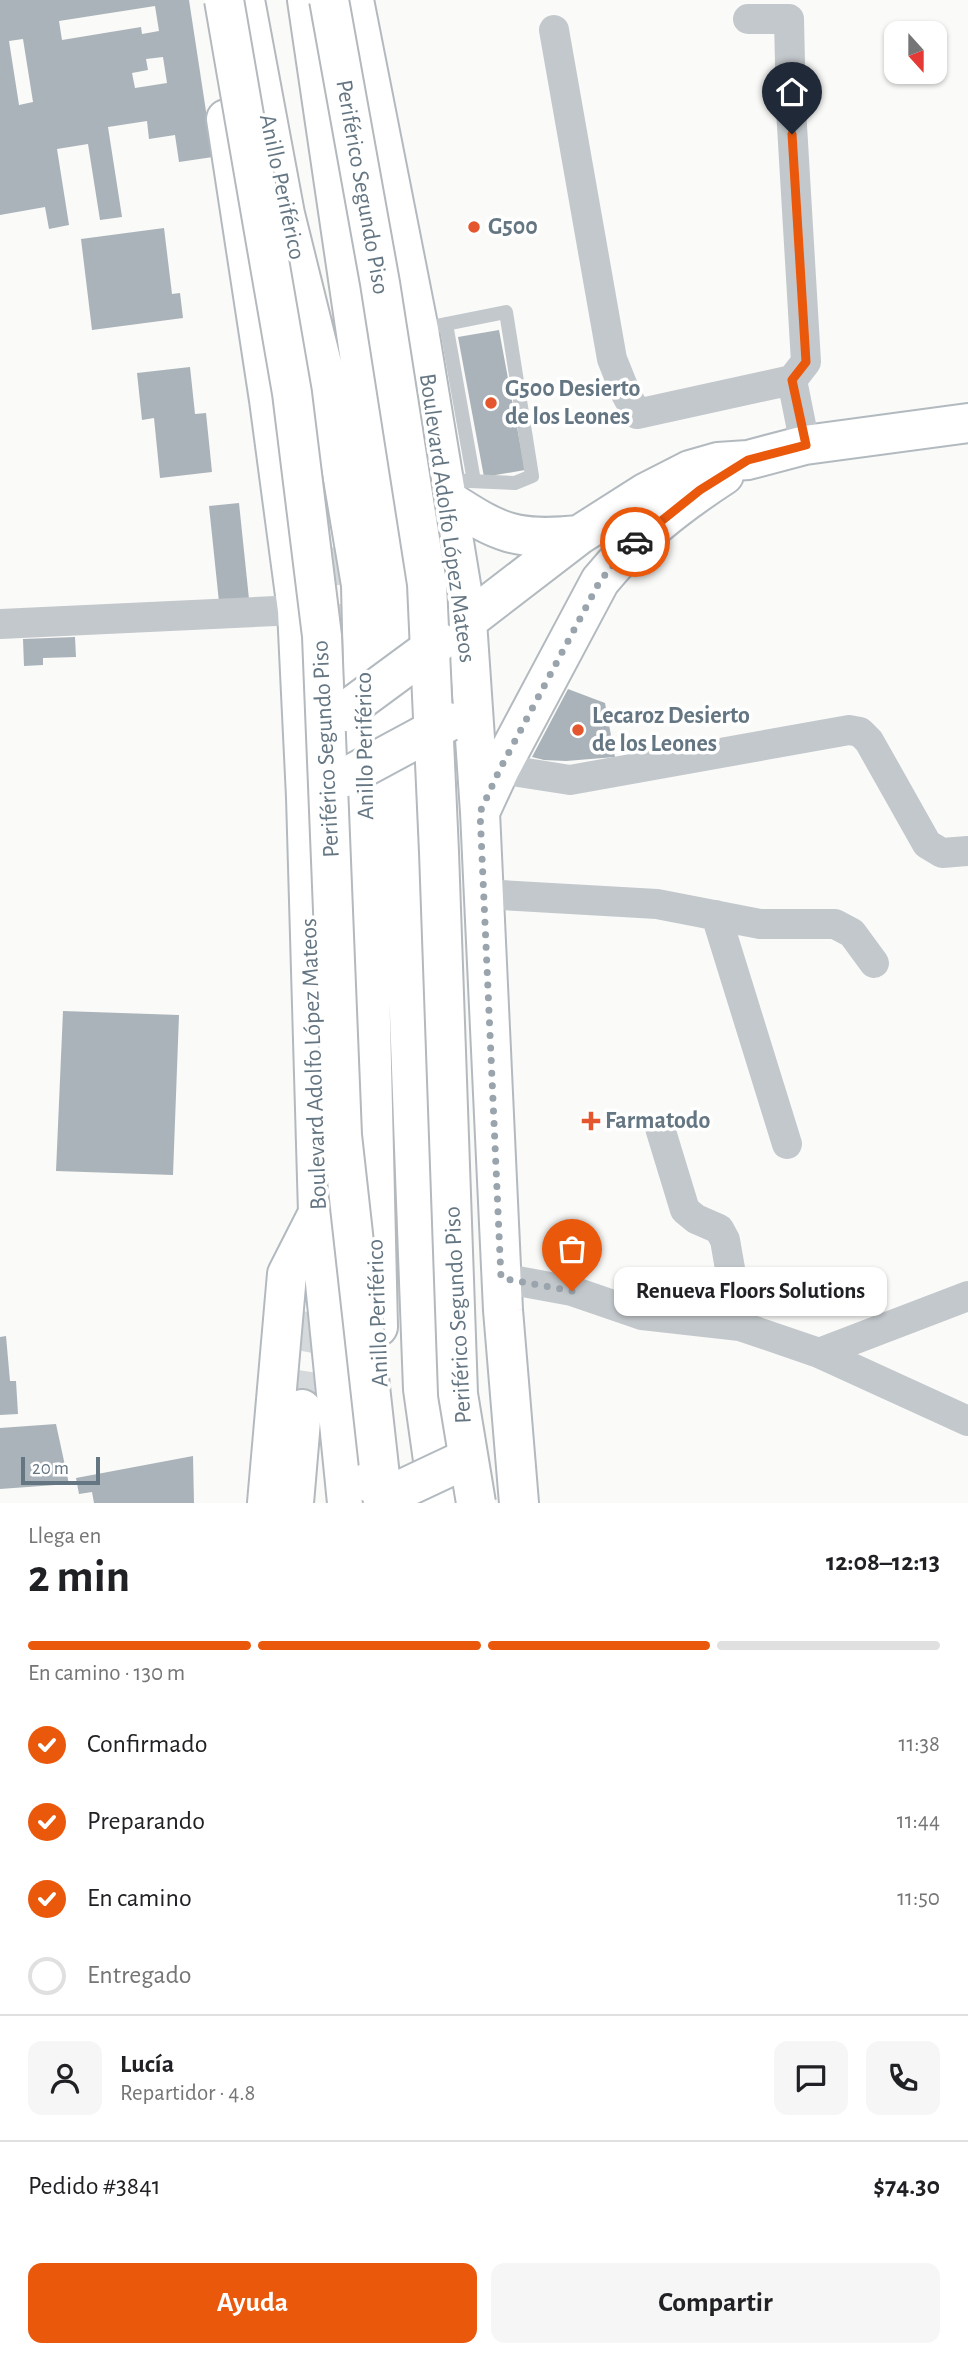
<!DOCTYPE html>
<html lang="es">
<meta charset="utf-8">
<style>
body{margin:0;font-family:"Alegreya Sans",sans-serif;background:#f6f6f6;color:#202124;height:100vh;display:flex;flex-direction:column;font-size:26px;white-space:nowrap}
*{box-sizing:border-box;margin:0}
p{font-size:23px;color:#757577}
.icon{flex:none;width:38px;height:38px;fill:none;stroke:currentColor;stroke-width:2;stroke-linecap:round;stroke-linejoin:round}
.map{position:relative;height:1503px;overflow:hidden}
.sheet{display:flex;flex-direction:column;background:#fff;flex:1}
.sheet>*{flex:none}
.needle{width:46px;rotate:159deg}
.fabs{position:absolute;left:884px;top:21px;display:grid;gap:14px}
.fabs a{display:grid;place-items:center;width:63px;height:63px;border-radius:14px;background:#fff;box-shadow:0 2px 5px #0004;font-size:35px}
.scale{position:absolute;left:21px;bottom:18px;width:79px;box-sizing:border-box;padding-left:7px;border:4px solid #657683;border-top:0;font-size:19px;line-height:24px;white-space:nowrap;color:#657683;-webkit-text-stroke:5px #fff;paint-order:stroke}
.pin{position:absolute;display:grid;place-items:center;width:60px;height:60px;color:#fff;margin:-72px -30px;border-radius:50% 50% 50% 0;rotate:-45deg;box-shadow:0 0 7px #0007}
.pin .icon{rotate:45deg}
.courier{position:absolute;display:grid;place-items:center;width:70px;height:70px;margin:-35px;border:5px solid #ea580c;border-radius:50%;background:#fff;color:#222;box-shadow:0 2px 9px #0007}
.bubble{position:absolute;height:49px;border-radius:14px;background:#fff;box-shadow:0 2px 5px #0004;font-size:23px;font-weight:700;line-height:49px;text-align:center}
.overview em{font-style:normal;font-weight:700}
.overview div{display:flex;flex-direction:column-reverse}
.overview{display:flex;align-items:center;justify-content:space-between;height:119px;padding:0 28px}
h1{font-size:46px;font-weight:700;line-height:52px}
.bar{display:grid;grid-template-columns:repeat(4,1fr);gap:10px 7px;align-content:center;height:84px;padding:0 28px}
.bar i{height:9px;border-radius:5px;background:#e0e0e0}
.bar .on{background:#ea580c}
.bar p{grid-column:span 4}
.line{display:flex;align-items:center;gap:18px;padding:0 28px;border-top:2px solid #e0e0e0}
.line div{flex:1}
.round{display:grid;place-items:center;flex:none;width:74px;height:74px;border-radius:14px;background:#f6f6f6}
ol{padding:0 28px;list-style:none}
li{display:flex;align-items:center;gap:21px;height:77px}
li p{margin-inline-start:auto}
li .icon{padding:7px;border-radius:50%;background:#ea580c;color:#fff;stroke-width:4}
li:last-child{color:#757577}
li i{width:38px;height:38px;border:4px solid #e0e0e0;border-radius:50%}
.action{display:flex;gap:14px;margin-top:auto;padding:14px 28px}
.action a{flex:1;height:80px;border-radius:14px;background:#ea580c;color:#fff;font-size:28px;font-weight:700;line-height:80px;text-align:center}
.action a+a{background:#f6f6f6;color:#202124}
.map>svg:first-child{display:block}
</style>
<div class="map">
<svg width="968" height="1503" viewBox="0 0 968 1503">
<rect width="100%" height="100%" fill="#fafaf8"/>
<path fill="#aab3b9" fill-rule="evenodd" d="M 0,0 L 189,0 L 213,157 L 179,162 L 175,135 L 149,139 L 147,121 L 108,127 L 122,217 L 100,220 L 88,144 L 57,149 L 69,225 L 49,229 L 45,207 L 0,215 ZM 155,6 L 159,31 L 142,34 L 141,27 L 62,40 L 59,21 ZM 23,39 L 33,102 L 19,105 L 9,41 ZM 163,57 L 167,83 L 135,88 L 132,73 L 148,70 L 146,59 Z
M 164,228 L 172,294 L 180,293 L 183,318 L 92,330 L 81,239 Z
M 499,330 L 525,470 L 484,477 L 458,337 Z
M 190,367 L 195,414 L 206,413 L 212,472 L 160,478 L 154,418 L 142,420 L 137,373 Z
M 239,503 L 249,599 L 219,602 L 209,506 Z
M 75,637 L 76,657 L 43,658 L 43,665 L 24,666 L 23,639 Z
M 568,689 L 605,703 L 615,757 L 566,761 L 544,760 L 532,757 Z
M 63,1011 L 179,1015 L 173,1175 L 56,1171 Z
M 6,1336 L 10,1381 L 16,1381 L 18,1414 L 0,1415 L 0,1337 Z
M 56,1424 L 69,1484 L 0,1489 L 0,1428 Z
M 193,1456 L 194,1503 L 94,1503 L 92,1492 L 79,1494 L 76,1478 Z"/>
<g fill="none" stroke-linecap="round" stroke-linejoin="round">
<path stroke="#d5d9db" stroke-width="38" stroke-dasharray="38 19" stroke-linecap="butt" d="M 314,435 L 343,609 L 346,656
M 302,1409 C 307,1371 312,1332 326,1297"/>
<g stroke="#b3babf" stroke-width="42">
<path id="secondary" d="M 354,0 L 419,330 L 467,621 L 480,812 L 503,1310 L 519,1503
M 226,119 L 269,400 L 297,610 L 306,797 L 318,1213 L 347,1503
M 448,500 C 500,534 516,541 579,535
M 449,635 L 579,535 L 645,493 L 690,470 L 718,462 L 748,460 L 805,445 L 968,423
M 481,810 L 500,769 L 600,581 C 635,538 678,505 724,475
M 267,1503 L 287,1274 L 318,1213"/>
</g>
<g stroke="#b4b9bd" stroke-width="42">
<path id="highway" d="M 245,0 L 285,214 L 327,384 L 361,585 L 378,1327
M 307,0 L 393,585 L 423,1389 L 439,1503
M 294,1503 L 302,1409"/>
</g>
<path stroke="#c3c8cc" stroke-width="14" d="M 446,324 L 474,481
M 421,329 L 506,312 L 532,476 L 515,483 L 446,480"/>
<path stroke="#c3c8cc" stroke-width="30" d="M 748,19 L 789,19 L 791,109 L 806,362 L 792,380 L 805,445
M 554,30 L 612,359 L 626,394 L 637,414 L 792,380
M 0,624 L 297,610
M 500,769 L 570,780 L 849,730 L 860,732 L 869,741 L 927,844 L 942,853 L 968,851
M 483,894 L 657,904 L 760,924 L 835,924 L 852,933 L 874,963
M 716,915 L 787,1144
M 660,1128 L 685,1210 L 696,1219 L 719,1229 L 725,1240 L 740,1326
M 501,1278 L 572,1291 L 642,1315 L 740,1326 L 819,1353 L 968,1421
M 819,1353 L 968,1296"/>
<use href="#secondary" stroke="#fff" stroke-width="38"/>
<use href="#highway" stroke="#fff" stroke-width="38"/>
<g stroke="#b3babf" stroke-width="42" stroke-linecap="butt">
<path id="secondary-bridge" d="M 344,712 L 439,642
M 346,777 L 448,722
M 368,1482 L 398,1491 L 466,1459"/>
</g>
<g stroke="#b4b9bd" stroke-width="42" stroke-linecap="butt">
<path id="highway-bridge" d="M 224,0 L 292,393 L 322,636 L 342,1135 L 383,1503
M 329,0 L 380,283 L 427,584 L 439,852 L 458,1394 L 476,1503"/>
</g>
<use href="#secondary-bridge" stroke="#fff" stroke-width="38"/>
<use href="#highway-bridge" stroke="#fff" stroke-width="38"/>
</g>
<g fill="none" stroke-linecap="round" stroke-linejoin="round">
<path stroke="#99a4ac" stroke-width="7" stroke-dasharray="0 12.6" d="M 572,1291 L 501,1278 L 480,812 L 500,769 L 600,581 L 620,557 L 635,542"/>
<path stroke="#ea580c" stroke-width="9" d="M 635,542 L 700,490 L 748,460 L 806,445 L 792,380 L 806,362 L 792,134"/>
</g>
<g fill="#e4572e" stroke="#fff" stroke-width="2.5">
<circle cx="474" cy="227" r="7"/>
<circle cx="491" cy="403" r="7"/>
<circle cx="578" cy="730" r="7"/>
<path d="M587.5 1110.5h7v7h7v7h-7v7h-7v-7h-7v-7h7z"/>
</g>
<g text-anchor="middle" dominant-baseline="central" stroke-width="7" stroke-linejoin="round" paint-order="stroke">
<g font-size="24" fill="#657683" stroke="#fff">
<text transform="translate(282 187) rotate(78)">Anillo Periférico</text>
<text transform="translate(362 187) rotate(80)">Periférico Segundo Piso</text>
<text transform="translate(447 518) rotate(82)">Boulevard Adolfo López Mateos</text>
<text transform="translate(365 746) rotate(-91)">Anillo Periférico</text>
<text transform="translate(326 749) rotate(-93)">Periférico Segundo Piso</text>
<text transform="translate(314 1064) rotate(-92)">Boulevard Adolfo López Mateos</text>
<text transform="translate(378 1313) rotate(-92)">Anillo Periférico</text>
<text transform="translate(458 1315) rotate(-93)">Periférico Segundo Piso</text>
</g>
<g font-size="24" font-weight="bold" fill="#657683" stroke="#fff" text-anchor="start">
<text x="488" y="227">G500</text>
<text x="505" y="389">G500 Desierto<tspan x="505" dy="28">de los Leones</tspan></text>
<text x="592" y="716">Lecaroz Desierto<tspan x="592" dy="28">de los Leones</tspan></text>
<text x="605" y="1121">Farmatodo</text>
</g>
</g>
</svg>
<div class="fabs">
<a><svg class="needle" viewBox="-14 -14 28 28"><path d="M0-13l5 13h-10z" fill="#e53935"/><path d="M0 13l5-13h-10z" fill="#757577"/></svg></a>
</div>
<div class="scale">20 m</div>
<div class="pin" style="left:572px;top:1291px;background:#ea580c"><svg class="icon" aria-label="bag" viewBox="0 0 24 24"><path d="M5 8h14l-1 12H6zM9 8a3 3 0 0 1 6 0"/></svg></div>
<div class="pin" style="left:792px;top:134px;background:#1f2937"><svg class="icon" aria-label="home" viewBox="0 0 24 24"><path d="M3 11l9-7 9 7M6 9v11h12V9"/></svg></div>
<div class="courier" style="left:635px;top:542px"><svg class="icon" aria-label="car" viewBox="0 0 24 24"><path d="M5 17H2v-5l4-1 3-4h7l3 4 3 1v5h-3M9 17h6M6 11h13"/><circle cx="7" cy="17" r="2"/><circle cx="17" cy="17" r="2"/></svg></div>
<div class="bubble" style="left:614px;top:1267px;width:273px">Renueva Floors Solutions</div>
</div>
<section class="sheet">
<div class="overview"><div><h1>2 min</h1><p>Llega en</p></div><em>12:08–12:13</em></div>
<div class="bar"><i class="on"></i><i class="on"></i><i class="on"></i><i></i><p>En camino · 130 m</p></div>
<ol>
<li><svg class="icon" aria-label="check" viewBox="0 0 24 24"><path d="M5 12l5 5 9-10"/></svg>Confirmado<p>11:38</p></li>
<li><svg class="icon" aria-label="check" viewBox="0 0 24 24"><path d="M5 12l5 5 9-10"/></svg>Preparando<p>11:44</p></li>
<li><svg class="icon" aria-label="check" viewBox="0 0 24 24"><path d="M5 12l5 5 9-10"/></svg>En camino<p>11:50</p></li>
<li><i></i>Entregado</li>
</ol>
<div class="line" style="height:126px"><a class="round"><svg class="icon" aria-label="person" viewBox="0 0 24 24"><circle cx="12" cy="8" r="4"/><path d="M4 21q1-7 8-7t8 7"/></svg></a><div><b>Lucía</b><p>Repartidor · 4.8</p></div><a class="round"><svg class="icon" aria-label="chat" viewBox="0 0 24 24"><path d="M4 5h16v11H9l-5 4z"/></svg></a><a class="round"><svg class="icon" aria-label="phone" viewBox="0 0 24 24"><path d="M5 4h4l2 5-3 2q2 4 5 5l2-3 5 2v4C11 20 4 13 5 4z"/></svg></a></div>
<div class="line" style="height:91px"><div>Pedido #3841</div><b>$74.30</b></div>
<div class="action"><a>Ayuda</a><a>Compartir</a></div>
</section>
